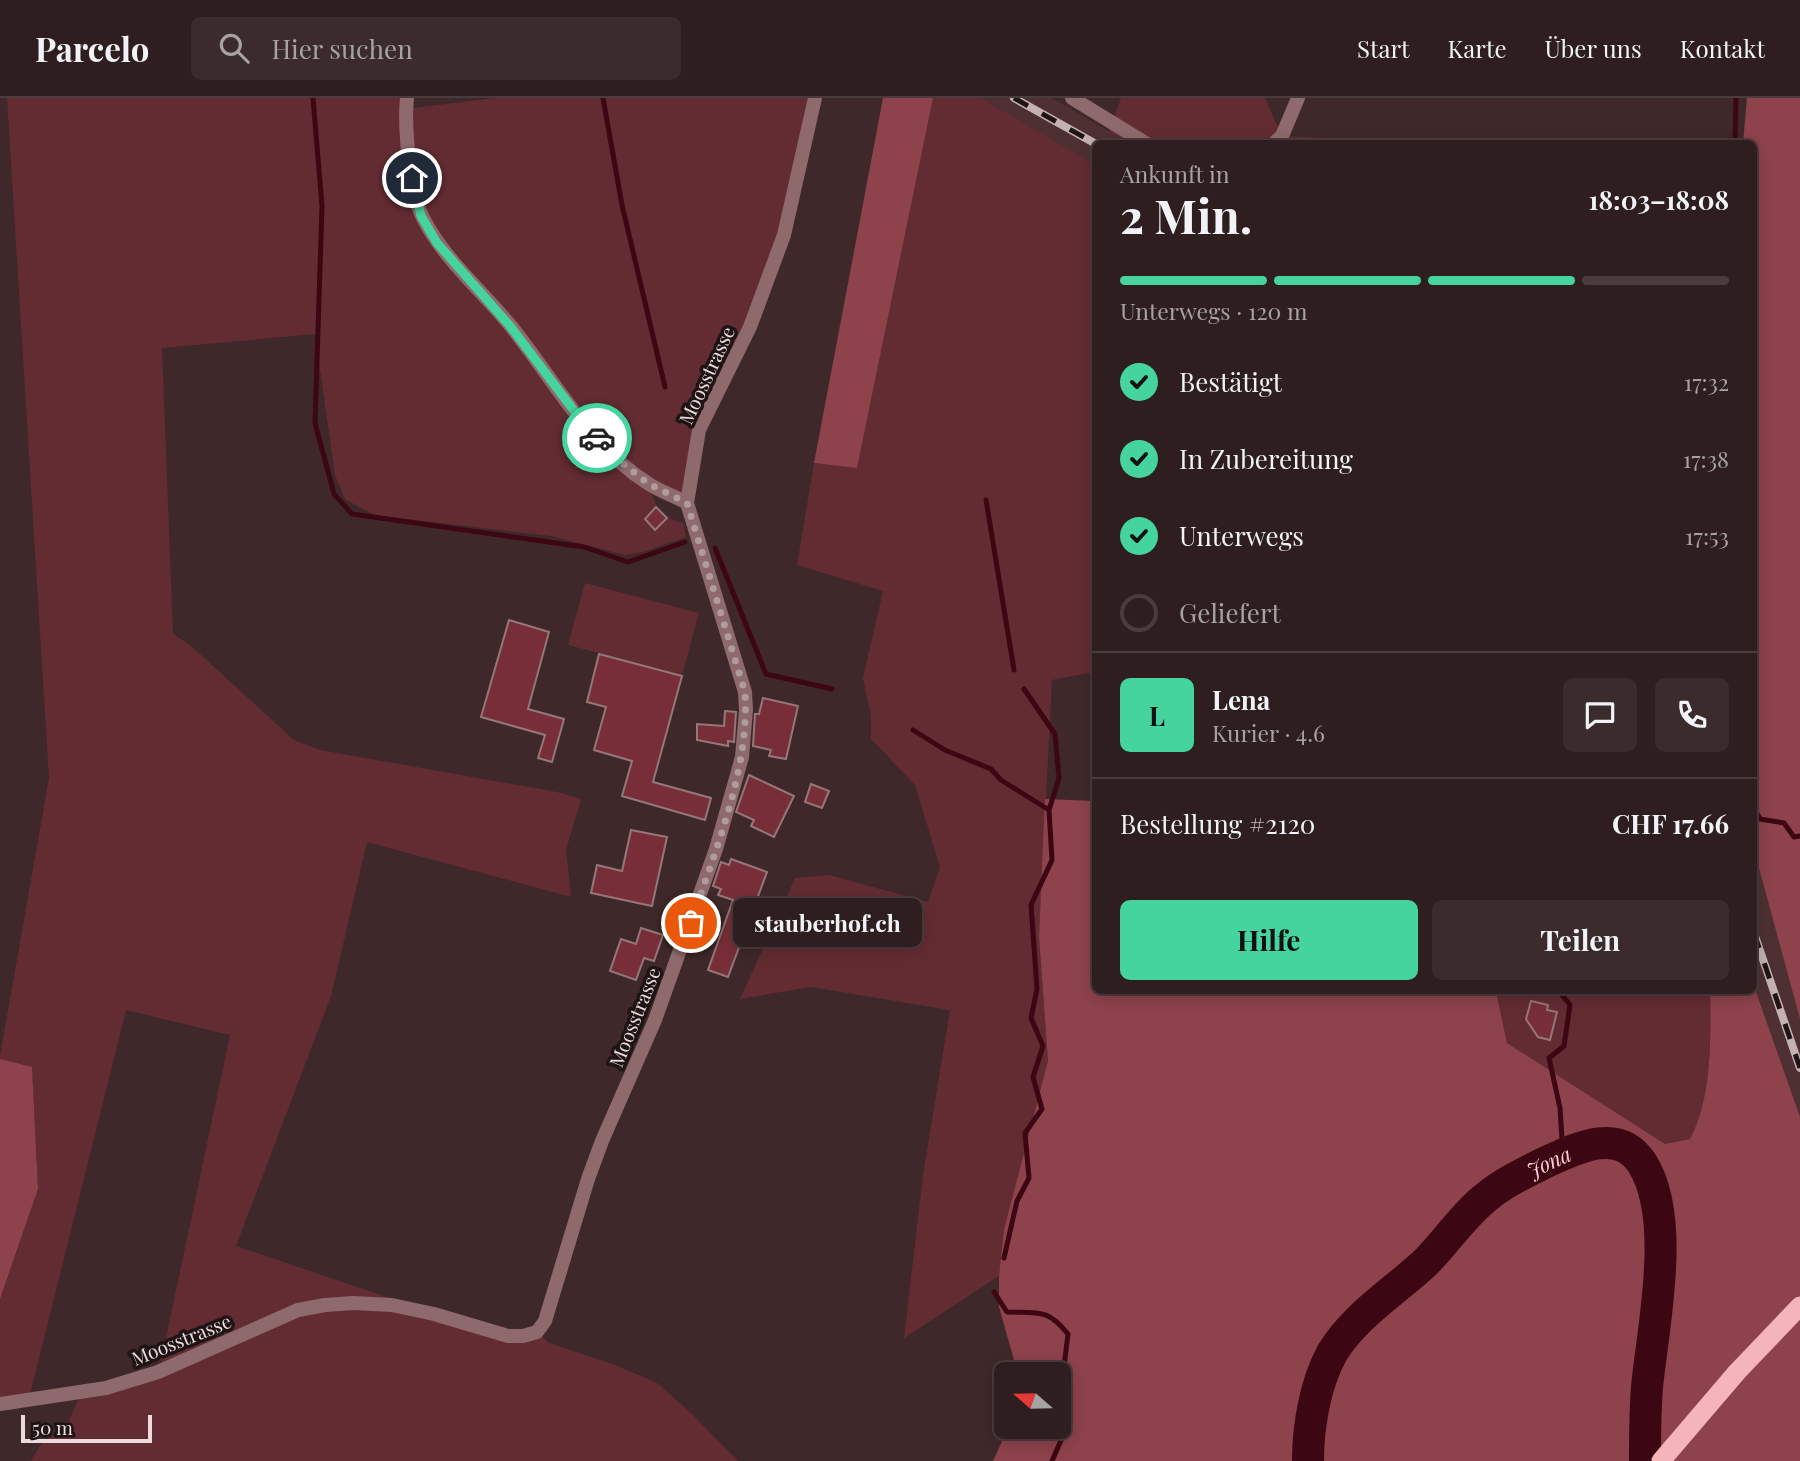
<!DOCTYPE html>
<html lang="de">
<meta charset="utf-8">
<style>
body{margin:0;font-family:"Playfair Display",serif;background:#3b2b2c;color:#f1f3f6;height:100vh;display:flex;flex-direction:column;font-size:26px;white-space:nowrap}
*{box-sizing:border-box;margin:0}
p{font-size:23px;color:#a7a2a4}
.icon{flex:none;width:38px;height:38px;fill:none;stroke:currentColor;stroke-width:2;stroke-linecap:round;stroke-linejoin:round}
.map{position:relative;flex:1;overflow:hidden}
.side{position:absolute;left:1092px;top:42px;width:665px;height:854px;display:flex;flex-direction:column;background:#2f1e1f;border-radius:10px;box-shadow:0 4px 18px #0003,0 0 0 2px #4a3c3d}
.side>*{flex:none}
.needle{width:46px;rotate:290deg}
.fabs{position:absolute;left:994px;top:1264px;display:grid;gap:14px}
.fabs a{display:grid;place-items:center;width:77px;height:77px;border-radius:10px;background:#2f1e1f;box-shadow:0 4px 18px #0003,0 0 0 2px #4a3c3d;font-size:35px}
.scale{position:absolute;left:21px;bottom:18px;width:131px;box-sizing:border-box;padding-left:7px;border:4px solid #ebdbdc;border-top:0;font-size:19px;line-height:24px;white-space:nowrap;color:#ebdbdc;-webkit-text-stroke:5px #1e1414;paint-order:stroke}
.pin{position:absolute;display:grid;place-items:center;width:60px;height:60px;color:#fff;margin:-30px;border:4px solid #fff;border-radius:50%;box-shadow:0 2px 7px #0007}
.courier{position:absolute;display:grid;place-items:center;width:70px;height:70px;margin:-35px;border:5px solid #46d49e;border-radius:50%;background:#fff;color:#222;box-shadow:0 2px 9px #0007}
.bubble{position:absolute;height:49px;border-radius:10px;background:#2f1e1f;box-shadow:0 4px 18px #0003,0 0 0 2px #4a3c3d;font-size:23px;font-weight:700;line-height:49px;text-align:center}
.headline em{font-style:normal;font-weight:700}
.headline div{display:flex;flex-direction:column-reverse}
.headline{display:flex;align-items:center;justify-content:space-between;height:119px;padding:0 28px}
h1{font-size:46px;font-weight:700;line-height:52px}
.bar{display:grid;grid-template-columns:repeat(4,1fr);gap:10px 7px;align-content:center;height:84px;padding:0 28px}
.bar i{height:9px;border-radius:5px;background:#4a3c3d}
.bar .active{background:#46d49e}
.bar p{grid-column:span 4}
.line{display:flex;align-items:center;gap:18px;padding:0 28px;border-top:2px solid #4a3c3d}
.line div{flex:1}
.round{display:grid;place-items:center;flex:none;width:74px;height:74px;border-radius:10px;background:#3b2b2c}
ol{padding:0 28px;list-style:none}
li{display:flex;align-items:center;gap:21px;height:77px}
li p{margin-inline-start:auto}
li .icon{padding:7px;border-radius:50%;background:#46d49e;color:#111;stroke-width:4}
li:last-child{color:#a7a2a4}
li i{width:38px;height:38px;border:4px solid #4a3c3d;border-radius:50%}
.primary-button{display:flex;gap:14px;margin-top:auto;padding:14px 28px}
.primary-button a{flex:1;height:80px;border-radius:10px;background:#46d49e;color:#111;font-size:28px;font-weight:700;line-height:80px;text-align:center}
.primary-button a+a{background:#3b2b2c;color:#f1f3f6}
header{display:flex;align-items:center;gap:42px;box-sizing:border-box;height:98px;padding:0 35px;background:#2f1e1f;border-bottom:2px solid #4a3c3d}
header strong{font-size:33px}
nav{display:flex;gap:38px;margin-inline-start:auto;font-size:24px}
.search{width:490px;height:63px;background:#3b2b2c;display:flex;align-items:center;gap:18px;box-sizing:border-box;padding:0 24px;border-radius:10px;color:#a7a2a4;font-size:26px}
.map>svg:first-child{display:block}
</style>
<header>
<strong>Parcelo</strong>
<div class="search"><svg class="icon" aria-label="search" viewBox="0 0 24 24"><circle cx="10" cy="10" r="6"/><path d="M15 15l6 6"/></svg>Hier suchen</div>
<nav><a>Start</a><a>Karte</a><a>Über uns</a><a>Kontakt</a></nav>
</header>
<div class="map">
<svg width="1800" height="1363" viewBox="0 0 1800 1363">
<rect width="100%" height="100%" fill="#3f2829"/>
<path fill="#4e3032" d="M 981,0 L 1052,0 L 1129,45 L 1096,46 L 1095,67 Z
M 1754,752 L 1800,921 L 1800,1019 L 1754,888 Z"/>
<path fill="#632c33" d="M 7,0 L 407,0 L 406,11 L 495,0 L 815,0 L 784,137 L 699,332 L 687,405 L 649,387 C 657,411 658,418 683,425 L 686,439 L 643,454 L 625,457 L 551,438 L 374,417 L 345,401 L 335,377 L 315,236 L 162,250 L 173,536 L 190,547 L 294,642 L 320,652 L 557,694 L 581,701 L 566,752 L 571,799 L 367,744 L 331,898 L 236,1148 L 491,1234 L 537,1234 L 549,1245 L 615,1267 L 657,1285 L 691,1315 L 738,1363 L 31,1363 L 43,1343 L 64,1333 L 82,1294 L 159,1273 L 230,937 L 126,912 L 29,1300 L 0,1306 L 0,1201 L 38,1091 L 32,970 L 0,961 L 0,958 L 49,680 Z
M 933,0 L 981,0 L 1096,67 L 1095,574 L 1052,582 L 1039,838 L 1048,963 L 1004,1131 L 999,1178 L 904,1240 L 923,1077 L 950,912 L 811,889 L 740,901 L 795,780 L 829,777 L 928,804 L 940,769 L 915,687 L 871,641 L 871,618 L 863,580 L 883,493 L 797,467 L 814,365 L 857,369 Z
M 1121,0 L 1265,0 L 1282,38 L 1366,42 L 1366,45 L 1129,46 L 1109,34 Z
M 585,485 L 699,515 L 682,577 L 568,547 Z
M 1496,893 L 1710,893 C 1711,939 1712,1000 1690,1041 L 1665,1046 L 1507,945 Z"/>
<path fill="#8e424c" d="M 883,0 L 933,0 L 857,370 L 814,365 Z
M 1747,0 L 1800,0 L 1800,921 L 1754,752 L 1754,46 L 1743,45 Z
M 1045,701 L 1095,703 L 1096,892 L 1496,893 L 1507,945 L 1665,1046 L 1690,1041 C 1712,1000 1711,939 1710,893 L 1754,892 L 1754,888 L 1800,1019 L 1800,1363 L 993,1363 L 1009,1328 L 1059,1328 L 1059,1276 L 1018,1276 L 999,1209 L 999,1178 L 1004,1131 L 1048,963 L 1039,838 Z
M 0,961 L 32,969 L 38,1091 L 0,1201 Z"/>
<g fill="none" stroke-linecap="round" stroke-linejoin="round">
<path stroke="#3c0612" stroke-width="5" d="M 313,0 L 322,108 L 315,325 L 334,396 L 352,416 L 584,449 L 628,464 L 685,444
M 603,0 L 622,107 L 665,289
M 1735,46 L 1736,0
M 986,402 L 1014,572
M 715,450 L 766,576 L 832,591
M 1024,591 L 1055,636 L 1059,680 L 1049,712
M 913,632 L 945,652 L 991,671 L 1001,682 L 1049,712 L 1052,762 L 1031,807 L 1037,891 L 1031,920 L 1043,948 L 1033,979 L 1042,1011 L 1025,1035 L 1029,1080 L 1017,1103 L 1004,1160
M 1754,710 L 1760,721 L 1784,725 L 1794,739 L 1800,738
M 1558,892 L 1570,907 L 1564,948 L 1549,960 L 1560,1010 L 1563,1056
M 994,1194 L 1007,1214 C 1038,1215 1047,1210 1068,1236 L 1061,1293 L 1069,1324 L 1052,1363"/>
<path stroke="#3c0612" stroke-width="32" id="s1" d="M 1308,1363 C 1308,1329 1315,1286 1332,1255 C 1354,1218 1395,1193 1426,1164 C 1446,1144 1462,1119 1484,1101 C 1501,1086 1521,1077 1542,1066 C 1573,1052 1617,1027 1642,1065 C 1677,1120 1653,1228 1647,1289 C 1645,1314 1645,1338 1645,1363"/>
</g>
<path fill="#782e39" stroke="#937779" stroke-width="2" d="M 656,409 L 667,420 L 655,432 L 645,421 Z
M 509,522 L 549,534 L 528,611 L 564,621 L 552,664 L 538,660 L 545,637 L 481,619 Z
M 599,556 L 682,578 L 653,684 L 711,700 L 705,722 L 622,698 L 632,663 L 594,652 L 606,609 L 587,604 Z
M 763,600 L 798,608 L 786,661 L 769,658 L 771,652 L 753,648 L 755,616 L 759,616 Z
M 725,613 L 736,614 L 734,644 L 728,643 L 728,648 L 697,642 L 697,626 L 724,628 Z
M 749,677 L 794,698 L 774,739 L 751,728 L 754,722 L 736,714 Z
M 811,686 L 829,693 L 822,710 L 805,704 Z
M 631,732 L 667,739 L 652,808 L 591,795 L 597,767 L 622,773 Z
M 731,761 L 767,774 L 728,879 L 708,872 L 733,802 L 718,797 L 721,791 L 713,788 L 721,764 L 729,767 Z
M 641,830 L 663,837 L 654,863 L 644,860 L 636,882 L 610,873 L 621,841 L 636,846 Z
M 1531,903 L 1548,907 L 1547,912 L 1557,914 L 1550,942 L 1538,939 L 1526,921 Z"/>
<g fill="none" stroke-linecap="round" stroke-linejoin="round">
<path stroke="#8e6a6c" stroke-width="14" d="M 407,0 C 404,29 410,95 423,120 C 444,161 481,192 510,227 C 553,280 589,349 649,386 C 661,394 675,398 687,405
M 1072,0 L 1147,46
M 1273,46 L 1282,38 L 1298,0
M 0,1306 L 106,1290 L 158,1274 L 298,1212 L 325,1207 L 353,1205 L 392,1207 L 434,1216 L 508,1238 L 523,1238 L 537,1234 L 545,1223 L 588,1081 L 602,1043 L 655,922 L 716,751 L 742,659 L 746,612 L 745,594 L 687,405 L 699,332 L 750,229 L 784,137 L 815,0"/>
<path stroke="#f4b4b9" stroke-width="19" d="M 1661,1363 L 1737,1274 L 1800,1208"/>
<g stroke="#c4b2b3" stroke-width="8">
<path id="rail" d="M 1014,0 L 1096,46
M 1754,835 L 1800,970"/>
</g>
<use href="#rail" stroke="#1e1414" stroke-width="5" stroke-dasharray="16" stroke-linecap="butt"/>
</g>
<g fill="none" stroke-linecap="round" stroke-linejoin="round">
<path stroke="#af9c9d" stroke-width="7" stroke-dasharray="0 12.6" d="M 597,340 L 616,360 L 649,386 L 687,405 L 745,594 C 750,671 715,752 691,825"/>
<path stroke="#46d49e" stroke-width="9" d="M 412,80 L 421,118 L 437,145 L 510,228 L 578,318 L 597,340"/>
</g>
<g text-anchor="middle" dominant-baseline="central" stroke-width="7" stroke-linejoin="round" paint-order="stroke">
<g font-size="19" fill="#ebdbdc" stroke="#1e1414">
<text transform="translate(706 277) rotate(-65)">Moosstrasse</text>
<text transform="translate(634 919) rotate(-68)">Moosstrasse</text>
<text transform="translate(181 1241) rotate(-22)">Moosstrasse</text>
</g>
<g font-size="21" font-style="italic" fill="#fdced1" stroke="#1e1414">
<text stroke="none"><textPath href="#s1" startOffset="404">Jona</textPath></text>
</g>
</g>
</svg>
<div class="fabs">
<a><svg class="needle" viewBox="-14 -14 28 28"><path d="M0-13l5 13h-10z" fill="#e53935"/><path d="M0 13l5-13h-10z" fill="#a7a2a4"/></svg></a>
</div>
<div class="scale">50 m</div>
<div class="pin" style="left:691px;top:825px;background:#ea580c"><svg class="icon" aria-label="bag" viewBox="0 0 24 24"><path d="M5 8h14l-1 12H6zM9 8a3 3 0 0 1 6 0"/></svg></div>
<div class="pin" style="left:412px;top:80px;background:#1f2937"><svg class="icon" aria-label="home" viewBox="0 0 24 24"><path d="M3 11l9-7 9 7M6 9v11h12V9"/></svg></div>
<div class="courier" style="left:597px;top:340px"><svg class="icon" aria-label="car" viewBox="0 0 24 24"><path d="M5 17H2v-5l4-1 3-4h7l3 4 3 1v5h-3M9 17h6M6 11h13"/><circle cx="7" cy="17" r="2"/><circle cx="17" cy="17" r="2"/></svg></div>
<div class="bubble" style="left:733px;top:800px;width:189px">stauberhof.ch</div>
<section class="side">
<div class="headline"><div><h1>2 Min.</h1><p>Ankunft in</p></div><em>18:03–18:08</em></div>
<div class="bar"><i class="active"></i><i class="active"></i><i class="active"></i><i></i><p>Unterwegs · 120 m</p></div>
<ol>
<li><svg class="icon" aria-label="check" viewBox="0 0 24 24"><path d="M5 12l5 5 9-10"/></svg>Bestätigt<p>17:32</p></li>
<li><svg class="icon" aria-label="check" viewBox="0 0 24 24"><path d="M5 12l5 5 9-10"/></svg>In Zubereitung<p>17:38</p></li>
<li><svg class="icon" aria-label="check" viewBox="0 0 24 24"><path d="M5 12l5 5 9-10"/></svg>Unterwegs<p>17:53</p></li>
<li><i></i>Geliefert</li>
</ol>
<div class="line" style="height:126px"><b class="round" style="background:#46d49e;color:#111">L</b><div><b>Lena</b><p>Kurier · 4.6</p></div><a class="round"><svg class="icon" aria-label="chat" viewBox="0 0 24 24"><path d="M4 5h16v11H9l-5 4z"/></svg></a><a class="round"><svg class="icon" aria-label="phone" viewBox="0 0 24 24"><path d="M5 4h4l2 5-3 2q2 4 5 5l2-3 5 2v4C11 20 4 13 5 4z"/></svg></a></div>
<div class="line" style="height:91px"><div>Bestellung #2120</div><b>CHF 17.66</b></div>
<div class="primary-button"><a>Hilfe</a><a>Teilen</a></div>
</section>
</div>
